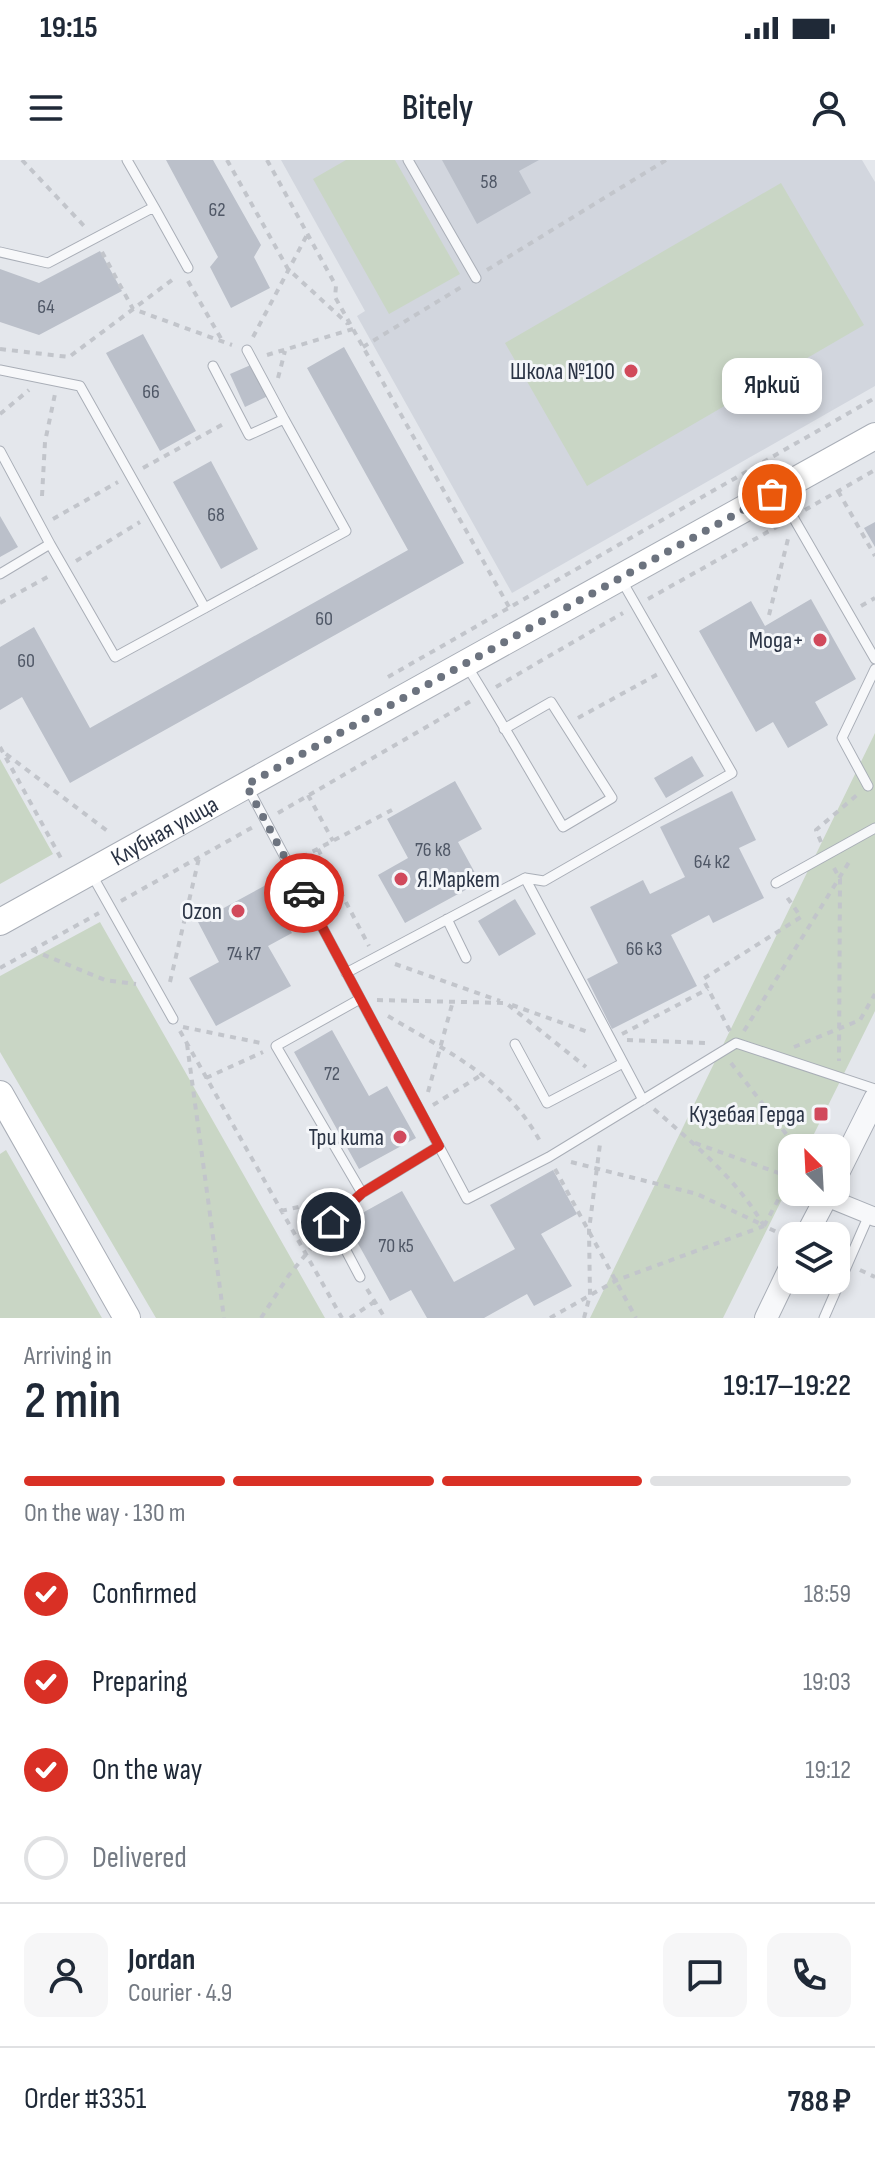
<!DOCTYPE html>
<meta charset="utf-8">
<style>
body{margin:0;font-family:"Sofia Sans Condensed",sans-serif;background:#f6f6f7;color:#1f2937;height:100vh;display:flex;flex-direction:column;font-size:30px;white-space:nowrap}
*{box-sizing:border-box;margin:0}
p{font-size:26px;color:#747a83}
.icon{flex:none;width:44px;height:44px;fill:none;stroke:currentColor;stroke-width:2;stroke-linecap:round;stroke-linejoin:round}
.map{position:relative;height:1158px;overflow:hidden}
.drawer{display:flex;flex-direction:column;background:#fff;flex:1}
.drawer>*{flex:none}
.needle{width:52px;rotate:336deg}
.buttons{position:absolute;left:778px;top:974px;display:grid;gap:16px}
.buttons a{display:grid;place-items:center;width:72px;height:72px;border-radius:16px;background:#fff;box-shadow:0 4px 12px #0003;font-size:40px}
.pin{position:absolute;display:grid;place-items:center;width:68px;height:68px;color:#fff;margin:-34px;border:4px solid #fff;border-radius:50%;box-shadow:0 2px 8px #0007}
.courier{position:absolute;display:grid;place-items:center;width:80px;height:80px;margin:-40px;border:6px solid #d93025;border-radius:50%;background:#fff;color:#222;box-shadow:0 2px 10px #0007}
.bubble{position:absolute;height:56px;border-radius:16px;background:#fff;box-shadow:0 4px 12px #0003;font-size:26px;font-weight:600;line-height:56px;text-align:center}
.headline em{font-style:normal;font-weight:600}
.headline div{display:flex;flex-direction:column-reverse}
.headline{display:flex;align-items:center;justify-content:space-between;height:136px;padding:0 24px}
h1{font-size:52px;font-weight:600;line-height:60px}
.bar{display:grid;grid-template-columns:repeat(4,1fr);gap:12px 8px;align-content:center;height:96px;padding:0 24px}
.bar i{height:10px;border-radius:6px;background:#e0e1e3}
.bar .selected{background:#d93025}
.bar p{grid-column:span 4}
.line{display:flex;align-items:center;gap:20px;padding:0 24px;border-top:2px solid #e0e1e3}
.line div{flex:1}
.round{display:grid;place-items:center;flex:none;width:84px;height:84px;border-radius:16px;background:#f6f6f7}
ol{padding:0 24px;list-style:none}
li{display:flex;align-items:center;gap:24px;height:88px}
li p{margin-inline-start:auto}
li .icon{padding:8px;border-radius:50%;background:#d93025;color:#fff;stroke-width:4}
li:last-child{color:#747a83}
li i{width:44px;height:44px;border:4px solid #e0e1e3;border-radius:50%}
.status{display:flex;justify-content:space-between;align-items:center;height:56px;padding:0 40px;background:#fff;direction:ltr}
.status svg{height:22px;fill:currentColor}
header{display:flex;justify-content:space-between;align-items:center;height:104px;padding:0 24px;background:#fff;font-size:36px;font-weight:600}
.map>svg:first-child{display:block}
</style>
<div class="status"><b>19:15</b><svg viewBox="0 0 49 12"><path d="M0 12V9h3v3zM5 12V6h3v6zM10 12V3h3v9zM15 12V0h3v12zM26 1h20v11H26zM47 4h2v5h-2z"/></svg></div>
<header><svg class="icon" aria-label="menu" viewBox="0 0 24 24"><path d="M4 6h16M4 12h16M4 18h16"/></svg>Bitely<svg class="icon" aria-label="person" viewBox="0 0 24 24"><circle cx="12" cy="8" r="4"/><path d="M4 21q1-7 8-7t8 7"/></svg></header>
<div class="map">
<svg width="875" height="1158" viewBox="0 0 875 1158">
<rect width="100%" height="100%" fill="#e4e7ec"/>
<path fill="#d2d6de" d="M 281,0 L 862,0 L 875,22 L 875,226 L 512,433 L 357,156 L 365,151 Z"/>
<path fill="#c9d6c5" d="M 346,0 L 395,0 L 460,114 L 389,154 L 313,19 Z
M 781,23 L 864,165 L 587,326 L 505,183 Z
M 875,573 L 875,851 L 807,988 L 792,988 L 792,1019 L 723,1158 L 590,1158 Z
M 0,599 L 53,694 L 0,724 Z
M 100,762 L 325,1158 L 156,1158 L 0,892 L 0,816 Z
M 6,990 L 102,1158 L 0,1158 L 0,994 Z"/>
<path fill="#bbc0ca" d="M 166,0 L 213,0 L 261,85 L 254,97 L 270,128 L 231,148 L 210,107 L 218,97 Z
M 442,0 L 539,0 L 519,11 L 531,33 L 477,64 Z
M 100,91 L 122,131 L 39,175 L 0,162 L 0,109 L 39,123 Z
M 143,174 L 196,271 L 160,291 L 106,193 Z
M 344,187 L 464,403 L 70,623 L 22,537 L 0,550 L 0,487 L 34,467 L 90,568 L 408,390 L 307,208 Z
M 253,204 L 268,236 L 245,247 L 230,214 Z
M 211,301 L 258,389 L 221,409 L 173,322 Z
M 0,356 L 18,387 L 0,397 Z
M 875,362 L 875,387 L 864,368 Z
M 811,439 L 856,519 L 815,542 L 828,565 L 788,588 L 773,562 L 756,572 L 699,471 L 751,441 L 765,466 Z
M 692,596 L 704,616 L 666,638 L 654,618 Z
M 455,621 L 482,669 L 458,682 L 480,722 L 405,763 L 378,715 L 408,698 L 387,659 Z
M 732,631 L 756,680 L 739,688 L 764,738 L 713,763 L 709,755 L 671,775 L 697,826 L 612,869 L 587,819 L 618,803 L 590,747 L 643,720 L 650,734 L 685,717 L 660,667 Z
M 266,725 L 292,773 L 268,786 L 291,826 L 216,866 L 189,818 L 219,802 L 198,762 Z
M 515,739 L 536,774 L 499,796 L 478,761 Z
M 332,870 L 369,936 L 387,926 L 416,978 L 359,1009 L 294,892 Z
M 553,1010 L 577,1054 L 541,1074 L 572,1126 L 534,1146 L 527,1134 L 484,1158 L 427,1158 L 411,1130 L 390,1141 L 346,1062 L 402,1031 L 454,1122 L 515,1089 L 490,1045 Z"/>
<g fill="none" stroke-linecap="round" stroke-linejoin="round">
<g stroke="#a9aeb7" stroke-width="11">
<path id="service" d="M 408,0 L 476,118
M 154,47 L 188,108
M 0,92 L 48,103 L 154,47 L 127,0
M 247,190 L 284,259
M 0,210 L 80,226 L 205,448
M 0,291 L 50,384
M 774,336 L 793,357 L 875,499
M 0,414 L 50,384 L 115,497 L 346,371 L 284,259 L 249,275 L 213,206
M 467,506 C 500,559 531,613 563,667 L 612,638 L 551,542 L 504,569
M 247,626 L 467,1039 L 549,997 L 736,883 L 875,929
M 868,626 L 842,578 L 875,509
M 92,715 L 173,859
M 525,718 L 643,940
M 776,723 L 875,668
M 447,759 L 466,798
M 346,813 L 525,718 L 544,721 L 732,613 L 622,421
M 360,839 L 276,886 L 362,1033 L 439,986
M 515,884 L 547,943 L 623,903
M 360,1117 L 331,1062 L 362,1033
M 824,1158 L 869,1055"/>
</g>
<g stroke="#a9aeb7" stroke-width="20">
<path id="minor" d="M 826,1037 L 875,1057"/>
</g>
<g stroke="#a9aeb7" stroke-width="24">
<path id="tertiary" d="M 836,1017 L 875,939
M 806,1076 L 829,1032
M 766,1158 L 792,1104"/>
</g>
<g stroke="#a9aeb7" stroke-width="28">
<g id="secondary">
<path id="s1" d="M 0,762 L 875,276"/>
<path d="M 0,934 L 127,1158"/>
</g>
</g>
<path stroke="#c2c5cb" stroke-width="4" stroke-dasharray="6 6" stroke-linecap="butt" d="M 22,0 L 86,68
M 227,0 L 288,109 L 348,164
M 267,0 L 336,126 L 335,137 L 509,447
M 102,92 L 133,149 L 232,185
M 487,110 L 666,0
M 188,121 L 223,182
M 253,177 L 308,73
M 363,187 L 463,126
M 0,189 L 69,197 L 176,117
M 267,195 L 353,169
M 278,218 L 285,191
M 0,254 L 29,230
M 143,308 L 227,262
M 838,331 L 875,396
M 42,336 L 45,282 L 55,234
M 805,350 L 875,310
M 53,359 L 118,322
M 76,401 L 140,362
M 648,439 L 780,365
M 0,443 L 51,415
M 861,446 L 875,438
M 769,455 L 788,379
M 388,517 L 875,238
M 496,527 L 623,453
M 578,558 L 658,514
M 0,587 L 62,700
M 6,594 L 110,673
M 308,635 L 333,681
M 278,653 L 471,541
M 821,682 L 816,670 L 857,635
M 318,689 L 369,786
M 302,697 L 392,650
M 834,708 L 840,719 L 839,901
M 121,741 L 253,667
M 32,790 L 105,820 L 136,824
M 395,804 L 500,841
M 0,808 L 99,753
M 170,822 L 199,698
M 377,840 L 506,843 L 586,907
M 512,845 L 591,873
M 388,856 C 448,892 507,919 541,983
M 183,867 L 261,883
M 180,871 L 342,1158
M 730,871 L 703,819 L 801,757 L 784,733
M 744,871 L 851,699
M 622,874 L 708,829
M 627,880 L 706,883
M 187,884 L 224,1158
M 794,887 L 860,860 L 875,834
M 731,903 L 797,988
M 206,918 L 263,892
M 428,932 L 453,841
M 433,945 L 483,914
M 654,949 C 694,984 737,1019 764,1066
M 695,983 L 790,1017
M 571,1002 L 697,1034 L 763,1065
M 555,1009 L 636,1158
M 281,1051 L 333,1039
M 764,1066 L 792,1014
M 860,1110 L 875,1117
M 367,1129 L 385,1158
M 261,1158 L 289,1115 L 321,1076
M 350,1158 L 374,1142
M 550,1158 L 617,1120 L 764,1066 L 785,1076
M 584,1158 L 590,1135 L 589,1070 L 600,984"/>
<use href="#service" stroke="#f7f8fa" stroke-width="9"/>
<use href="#minor" stroke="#f7f8fa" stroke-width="18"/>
<use href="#tertiary" stroke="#f7f8fa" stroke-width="22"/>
<use href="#secondary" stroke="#fff" stroke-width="26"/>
</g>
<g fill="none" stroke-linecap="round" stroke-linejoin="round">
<path stroke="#6c737f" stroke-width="8" stroke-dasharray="0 14.4" d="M 304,733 L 246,625 L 772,334"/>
<path stroke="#d93025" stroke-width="10" d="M 304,733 L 439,986 L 362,1033 L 331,1062"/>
</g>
<g fill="#d1495b" stroke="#f4f6f9" stroke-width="3">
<circle cx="631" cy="211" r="8"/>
<circle cx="820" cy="480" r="8"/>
<circle cx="401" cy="719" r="8"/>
<circle cx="238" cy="751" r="8"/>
<rect x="813" y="946" width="16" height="16" rx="4"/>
<circle cx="400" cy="977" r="8"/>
</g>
<g text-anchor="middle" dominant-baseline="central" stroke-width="6" stroke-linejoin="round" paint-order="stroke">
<g font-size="20" fill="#4f5766">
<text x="489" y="22">58</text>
<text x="217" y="50">62</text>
<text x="46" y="147">64</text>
<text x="151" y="232">66</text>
<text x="216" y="355">68</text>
<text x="324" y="459">60</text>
<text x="26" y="501">60</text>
<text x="433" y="690">76 к8</text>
<text x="712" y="702">64 к2</text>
<text x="644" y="789">66 к3</text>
<text x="244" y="794">74 к7</text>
<text x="332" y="914">72</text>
<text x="396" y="1086">70 к5</text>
</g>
<g font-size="24" fill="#2b3445" stroke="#f4f6f9" text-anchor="end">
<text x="615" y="211">Школа №100</text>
<text x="804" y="480">Мода+</text>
<text x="417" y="719" text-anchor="start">Я.Маркет</text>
<text x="222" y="751">Ozon</text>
<text x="805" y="954">Кузебая Герда</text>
<text x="384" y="977">Три кита</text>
</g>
<g font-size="24" fill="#2b3445" stroke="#f4f6f9">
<text stroke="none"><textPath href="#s1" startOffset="188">Клубная улица</textPath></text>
</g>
</g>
</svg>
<div class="buttons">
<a><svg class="needle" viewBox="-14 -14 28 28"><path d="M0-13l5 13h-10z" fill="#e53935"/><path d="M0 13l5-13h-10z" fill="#747a83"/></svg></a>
<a><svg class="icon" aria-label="layers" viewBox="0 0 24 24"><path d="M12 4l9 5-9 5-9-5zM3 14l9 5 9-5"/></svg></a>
</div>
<div class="pin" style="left:772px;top:334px;background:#ea580c"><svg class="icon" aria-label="bag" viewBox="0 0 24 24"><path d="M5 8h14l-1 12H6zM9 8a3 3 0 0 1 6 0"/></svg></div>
<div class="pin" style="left:331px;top:1062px;background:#1f2937"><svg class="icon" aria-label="home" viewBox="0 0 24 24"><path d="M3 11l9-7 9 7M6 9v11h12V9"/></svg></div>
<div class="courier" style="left:304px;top:733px"><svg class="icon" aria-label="car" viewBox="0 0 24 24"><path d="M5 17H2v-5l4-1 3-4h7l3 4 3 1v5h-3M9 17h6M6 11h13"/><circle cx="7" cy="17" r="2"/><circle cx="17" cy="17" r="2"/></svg></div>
<div class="bubble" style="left:722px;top:198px;width:100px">Яркий</div>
</div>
<section class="drawer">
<div class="headline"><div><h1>2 min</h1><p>Arriving in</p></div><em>19:17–19:22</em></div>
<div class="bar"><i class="selected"></i><i class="selected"></i><i class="selected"></i><i></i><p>On the way · 130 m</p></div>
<ol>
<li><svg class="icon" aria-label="check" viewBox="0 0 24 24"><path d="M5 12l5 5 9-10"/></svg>Confirmed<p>18:59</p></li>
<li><svg class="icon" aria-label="check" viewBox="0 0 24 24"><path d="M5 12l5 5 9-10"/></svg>Preparing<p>19:03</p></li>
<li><svg class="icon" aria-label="check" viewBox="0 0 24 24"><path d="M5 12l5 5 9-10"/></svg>On the way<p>19:12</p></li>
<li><i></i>Delivered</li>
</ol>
<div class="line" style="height:144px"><a class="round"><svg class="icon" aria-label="person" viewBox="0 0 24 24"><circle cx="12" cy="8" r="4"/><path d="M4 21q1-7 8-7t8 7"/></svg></a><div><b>Jordan</b><p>Courier · 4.9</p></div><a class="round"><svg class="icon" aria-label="chat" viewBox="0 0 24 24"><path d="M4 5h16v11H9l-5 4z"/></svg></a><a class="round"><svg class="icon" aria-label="phone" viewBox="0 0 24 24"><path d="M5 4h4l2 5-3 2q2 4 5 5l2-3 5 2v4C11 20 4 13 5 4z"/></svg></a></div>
<div class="line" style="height:104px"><div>Order #3351</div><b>788 ₽</b></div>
</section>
